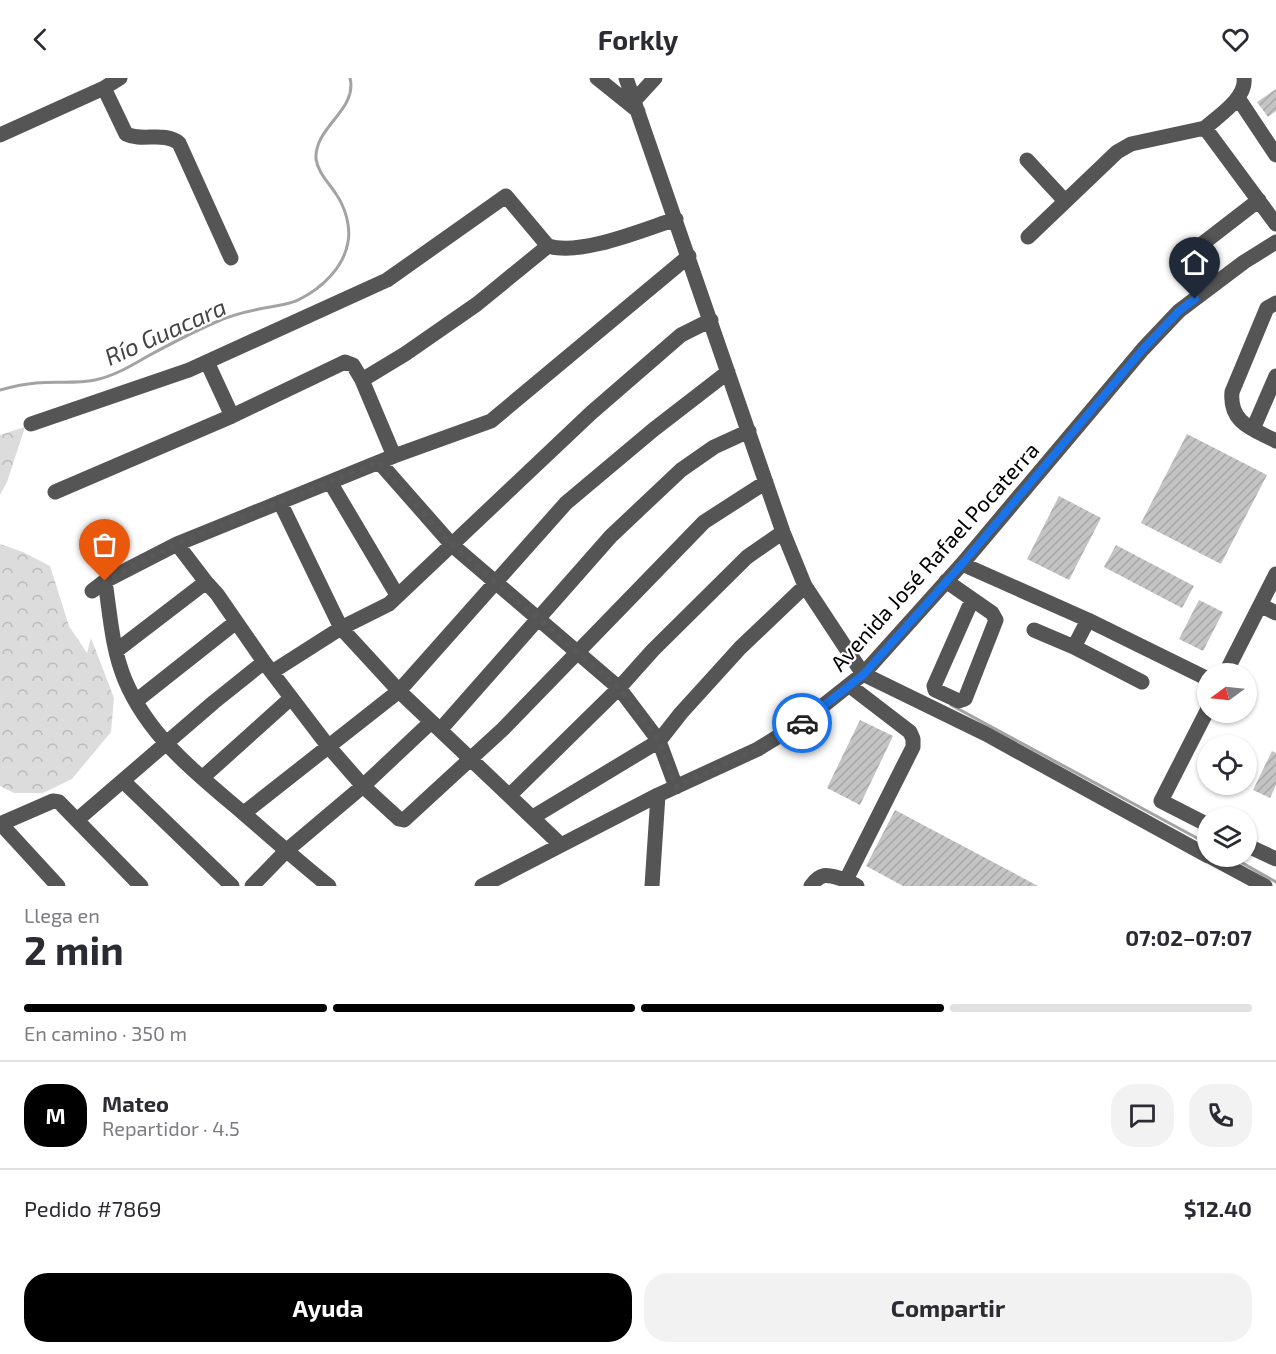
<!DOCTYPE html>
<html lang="es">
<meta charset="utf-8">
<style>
body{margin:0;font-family:"Exo 2",sans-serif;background:#f2f2f3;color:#2b2b33;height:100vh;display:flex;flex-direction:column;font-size:22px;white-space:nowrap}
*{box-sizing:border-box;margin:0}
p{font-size:20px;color:#7c7c81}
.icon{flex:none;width:33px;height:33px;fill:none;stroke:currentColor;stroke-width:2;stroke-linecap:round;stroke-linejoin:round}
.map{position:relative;height:808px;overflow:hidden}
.side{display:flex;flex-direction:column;background:#fff;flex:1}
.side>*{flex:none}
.needle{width:39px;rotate:255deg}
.controls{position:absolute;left:1197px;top:585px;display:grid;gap:12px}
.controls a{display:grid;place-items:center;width:60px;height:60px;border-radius:50%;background:#fff;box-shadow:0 2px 4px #0004;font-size:30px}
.pin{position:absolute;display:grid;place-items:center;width:51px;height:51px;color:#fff;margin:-62px -26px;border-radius:50% 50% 50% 0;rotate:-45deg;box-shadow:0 0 6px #0007}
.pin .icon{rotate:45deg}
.courier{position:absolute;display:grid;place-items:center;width:60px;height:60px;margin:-30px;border:4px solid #1a73e8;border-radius:50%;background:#fff;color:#222;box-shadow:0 2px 8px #0007}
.summary em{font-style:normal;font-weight:700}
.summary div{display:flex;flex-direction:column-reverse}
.summary{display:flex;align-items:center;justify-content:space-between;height:102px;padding:0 24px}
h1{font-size:39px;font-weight:700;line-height:45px}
.bar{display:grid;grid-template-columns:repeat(4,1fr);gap:9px 6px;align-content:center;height:72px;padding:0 24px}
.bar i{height:8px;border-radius:4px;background:#e1e1e2}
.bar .selected{background:#000}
.bar p{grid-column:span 4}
.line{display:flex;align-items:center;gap:15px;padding:0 24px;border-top:2px solid #e1e1e2}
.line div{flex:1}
.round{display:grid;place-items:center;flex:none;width:63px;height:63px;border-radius:24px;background:#f2f2f3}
.button{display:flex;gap:12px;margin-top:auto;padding:12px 24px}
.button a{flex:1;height:69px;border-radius:24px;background:#000;color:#fff;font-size:24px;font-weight:700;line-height:69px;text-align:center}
.button a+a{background:#f2f2f3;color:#2b2b33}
header{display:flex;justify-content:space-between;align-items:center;height:78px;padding:0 24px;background:#fff;font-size:27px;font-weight:700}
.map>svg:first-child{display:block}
</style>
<header><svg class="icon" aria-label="back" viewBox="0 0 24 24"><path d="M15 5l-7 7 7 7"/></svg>Forkly<svg class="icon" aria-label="heart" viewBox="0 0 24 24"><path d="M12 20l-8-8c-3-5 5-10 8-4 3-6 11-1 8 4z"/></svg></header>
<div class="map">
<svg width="1276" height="808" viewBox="0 0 1276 808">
<defs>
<pattern id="forest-crowns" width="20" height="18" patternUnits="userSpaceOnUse" patternTransform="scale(1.5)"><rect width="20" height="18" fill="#dcdcdc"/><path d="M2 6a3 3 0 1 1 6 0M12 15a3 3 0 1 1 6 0" fill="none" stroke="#bbb"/></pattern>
<pattern id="building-hatch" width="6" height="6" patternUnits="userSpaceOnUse" patternTransform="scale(1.5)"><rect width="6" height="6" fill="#c4c4c4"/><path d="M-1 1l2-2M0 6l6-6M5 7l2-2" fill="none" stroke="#a7a7a7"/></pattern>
</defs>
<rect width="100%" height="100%" fill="#fff"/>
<path fill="url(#forest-crowns)" d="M 25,349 L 7,404 L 0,417 L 0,357 Z
M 0,466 L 23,474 L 50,488 L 69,548 L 87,575 L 91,560 L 114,620 L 111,654 L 72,701 L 43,715 L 14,715 L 0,708 Z"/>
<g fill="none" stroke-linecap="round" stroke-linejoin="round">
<path stroke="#a3a3a3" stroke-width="3" d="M 0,312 C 11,309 24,306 36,305 C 55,303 76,306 95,302 C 114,298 131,288 148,278 C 172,265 196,252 221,242 C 237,235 253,232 270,229 C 280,227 292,226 300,221 C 322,210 344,189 348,164 C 351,148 345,129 336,116 C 329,105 318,95 316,81 C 314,49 358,32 350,0
M 951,627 L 1208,766
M 1230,778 L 1276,804"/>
</g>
<path fill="url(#building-hatch)" d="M 1276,11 L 1276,33 L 1268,39 L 1257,24 Z
M 1187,356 L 1267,397 L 1221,486 L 1141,445 Z
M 1059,418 L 1101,440 L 1069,502 L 1027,481 Z
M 1116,467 L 1194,508 L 1182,530 L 1104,489 Z
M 1199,522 L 1223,534 L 1203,573 L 1179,561 Z
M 860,642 L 893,658 L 860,727 L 827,710 Z
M 1272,673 L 1276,675 L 1276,707 L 1270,720 L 1253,712 Z
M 895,732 L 1038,808 L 903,808 L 866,788 Z"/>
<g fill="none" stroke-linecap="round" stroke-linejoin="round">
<path stroke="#555" stroke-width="15" d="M 597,0 L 638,33
M 626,0 L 783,454 L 805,508 L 863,596 L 986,656 L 1208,778
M 1244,0 C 1247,20 1218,38 1205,50 L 1276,146
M 104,10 L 120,0
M 1238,20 L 1276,77
M 634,23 L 655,0
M 0,57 L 104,10 L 126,56 C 142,64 164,53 179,65 L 231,180
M 1027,82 L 1065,123
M 1028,159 L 1117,74 L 1131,66 L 1205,50
M 1202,166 L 1259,122
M 1276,225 L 1267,230 L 1232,314 C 1229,345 1253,351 1276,363
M 207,284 L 232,338
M 362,302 L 405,276 L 477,226 L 548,168
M 31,346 L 189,292 L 387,202 L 506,118 L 548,168 C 581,178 642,152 676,141
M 1253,351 L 1276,298
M 379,384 L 452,467 L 619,610 L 659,663 L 676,709
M 330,404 L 397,517
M 55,414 L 232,338 L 345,284 L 353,287 L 362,302 L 394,378
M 280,424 L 341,550 L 399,613 L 561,767
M 177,466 L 206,504 L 217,516 L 264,584 L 328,668 L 363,708 L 399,741 L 404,742 L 503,651 L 704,444 L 766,404
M 962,486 L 1088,542 L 1208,601
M 105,503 C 110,536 112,571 125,602 C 149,659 196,695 242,734 C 271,759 299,784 329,808
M 946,503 L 992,535 L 996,542 L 965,621 L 959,623 L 935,612 L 934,608 L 972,522
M 92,513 L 105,503 L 177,466 L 394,378 L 491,343 L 689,178
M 1260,527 L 1276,535
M 1034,552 L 1074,569 L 1142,604
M 1074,569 L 1088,542
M 116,573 L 206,504
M 272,594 L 341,550 L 389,526 L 591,335 L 681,257 L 711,242
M 1225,596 L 1276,496
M 850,608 L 910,654 L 913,661 L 913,669 L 846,802 L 857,808
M 136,623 L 236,544
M 1208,631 L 1161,723 L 1208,747
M 440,652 L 611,458 L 681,392 L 714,369 L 749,353
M 202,700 L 291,620
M 123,703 L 232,808
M 510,717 L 619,610 L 653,572 L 747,479 L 783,454
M 244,735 L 399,613 L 566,425 L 653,352 L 728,294
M 533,739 L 659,663 L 681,635 L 740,570 L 805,508
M 77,742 L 214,624 L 264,584
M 0,746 L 53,723 L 59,724 L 141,808
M 1,746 L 58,808
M 1246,767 L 1276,781
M 1209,778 L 1265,808
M 252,808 L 286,773 L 363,708 L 431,644
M 482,808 L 658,717 L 758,671 L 805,642 L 863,596 L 962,486 L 1143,271 L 1179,233 L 1244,184 L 1276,164
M 652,808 L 658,717
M 811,808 C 822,792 830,798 846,802"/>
</g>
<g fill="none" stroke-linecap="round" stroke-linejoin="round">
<path stroke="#595959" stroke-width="6" stroke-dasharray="0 10.8" d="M 105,503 L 177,466 L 378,384 L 452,467 L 619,610 L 659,663 L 676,709 L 758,670 L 802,645"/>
<path stroke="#1a73e8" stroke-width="8" d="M 802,645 L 864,596 L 962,486 L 1143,271 L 1179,233 L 1195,221"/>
</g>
<g text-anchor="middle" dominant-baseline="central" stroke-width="4.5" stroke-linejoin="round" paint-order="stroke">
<g font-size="22" fill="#000" stroke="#fff">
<text transform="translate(934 478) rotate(-48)">Avenida José Rafael Pocaterra</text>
</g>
<g font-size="24" font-style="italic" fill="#444" stroke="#fff">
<text transform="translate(165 253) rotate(-24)">Río Guacara</text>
</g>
</g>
</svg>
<div class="controls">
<a><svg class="needle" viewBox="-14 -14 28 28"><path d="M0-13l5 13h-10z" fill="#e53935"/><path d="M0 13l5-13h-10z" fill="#7c7c81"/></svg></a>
<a><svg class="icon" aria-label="locate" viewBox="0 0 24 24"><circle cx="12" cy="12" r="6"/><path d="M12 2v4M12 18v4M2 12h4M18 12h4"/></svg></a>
<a><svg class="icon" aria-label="layers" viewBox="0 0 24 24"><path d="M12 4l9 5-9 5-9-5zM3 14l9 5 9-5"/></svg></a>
</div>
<div class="pin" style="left:105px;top:503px;background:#ea580c"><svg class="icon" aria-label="bag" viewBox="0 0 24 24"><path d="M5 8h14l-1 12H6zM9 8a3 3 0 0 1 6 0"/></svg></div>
<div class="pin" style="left:1195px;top:221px;background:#1f2937"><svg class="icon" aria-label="home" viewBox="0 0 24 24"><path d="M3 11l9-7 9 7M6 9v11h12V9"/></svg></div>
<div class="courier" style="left:802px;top:645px"><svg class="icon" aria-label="car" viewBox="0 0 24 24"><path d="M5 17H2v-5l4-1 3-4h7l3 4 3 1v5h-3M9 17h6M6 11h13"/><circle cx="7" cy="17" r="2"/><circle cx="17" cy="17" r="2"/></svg></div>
</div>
<section class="side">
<div class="summary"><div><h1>2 min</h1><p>Llega en</p></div><em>07:02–07:07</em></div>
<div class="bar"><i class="selected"></i><i class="selected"></i><i class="selected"></i><i></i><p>En camino · 350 m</p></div>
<div class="line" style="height:108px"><b class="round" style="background:#000;color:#fff">M</b><div><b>Mateo</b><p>Repartidor · 4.5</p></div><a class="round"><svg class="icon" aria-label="chat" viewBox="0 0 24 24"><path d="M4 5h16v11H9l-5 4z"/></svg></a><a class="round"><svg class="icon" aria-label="phone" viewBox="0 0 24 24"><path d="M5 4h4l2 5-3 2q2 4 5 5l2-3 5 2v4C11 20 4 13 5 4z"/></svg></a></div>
<div class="line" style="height:78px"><div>Pedido #7869</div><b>$12.40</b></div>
<div class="button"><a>Ayuda</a><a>Compartir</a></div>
</section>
